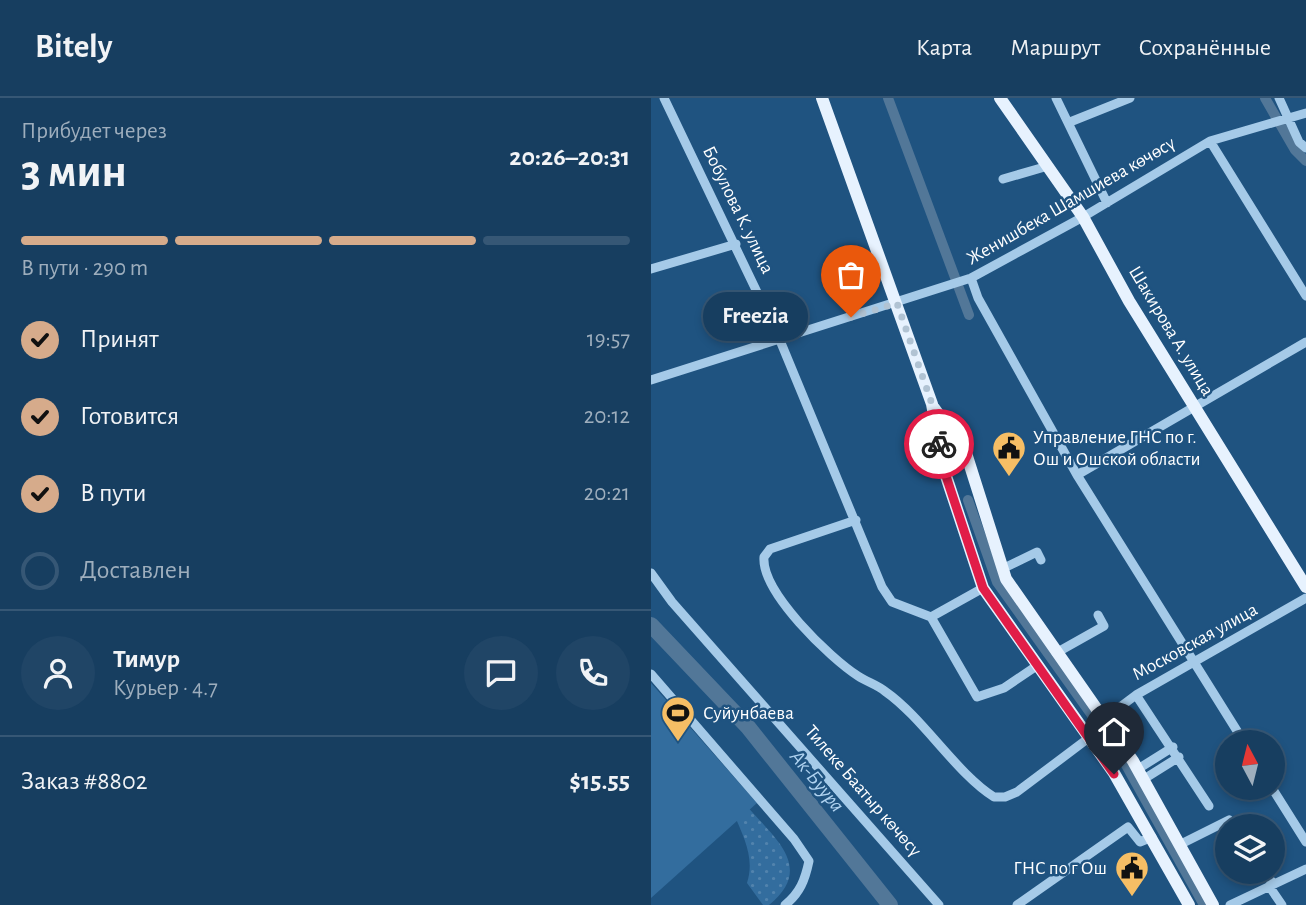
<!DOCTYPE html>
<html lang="ru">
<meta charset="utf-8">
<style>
body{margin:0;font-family:"Alegreya Sans",sans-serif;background:#204566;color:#f1f3f6;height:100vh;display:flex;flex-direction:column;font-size:26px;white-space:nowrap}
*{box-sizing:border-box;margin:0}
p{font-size:23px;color:#9eaebd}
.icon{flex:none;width:38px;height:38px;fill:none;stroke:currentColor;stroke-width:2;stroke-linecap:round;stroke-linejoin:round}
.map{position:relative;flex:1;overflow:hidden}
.side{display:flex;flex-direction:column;background:#173e60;width:651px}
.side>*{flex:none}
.needle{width:46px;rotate:353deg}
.fabs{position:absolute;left:564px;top:632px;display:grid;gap:14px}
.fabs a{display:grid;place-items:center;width:70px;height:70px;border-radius:50%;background:#173e60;box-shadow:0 4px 10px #0003,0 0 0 2px #365775;font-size:35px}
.pin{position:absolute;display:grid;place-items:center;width:60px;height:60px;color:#fff;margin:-72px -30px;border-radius:50% 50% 50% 0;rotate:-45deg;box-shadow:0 0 7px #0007}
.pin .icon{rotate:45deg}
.courier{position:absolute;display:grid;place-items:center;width:70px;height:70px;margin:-35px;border:5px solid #e11d48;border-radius:50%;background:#fff;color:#222;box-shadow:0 2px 9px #0007}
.bubble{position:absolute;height:49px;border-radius:24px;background:#173e60;box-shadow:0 4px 10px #0003,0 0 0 2px #365775;font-size:23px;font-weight:600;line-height:49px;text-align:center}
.head em{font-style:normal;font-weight:600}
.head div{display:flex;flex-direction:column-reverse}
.head{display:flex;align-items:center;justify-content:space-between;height:119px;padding:0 21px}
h1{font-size:46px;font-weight:600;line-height:52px}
.bar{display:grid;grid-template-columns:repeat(4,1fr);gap:10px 7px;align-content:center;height:84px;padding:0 21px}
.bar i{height:9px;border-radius:5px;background:#365775}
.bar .active{background:#d6ab8b}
.bar p{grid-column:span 4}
.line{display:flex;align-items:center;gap:18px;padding:0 21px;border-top:2px solid #365775}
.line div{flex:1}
.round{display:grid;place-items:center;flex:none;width:74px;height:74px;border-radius:37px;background:#204566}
ol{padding:0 21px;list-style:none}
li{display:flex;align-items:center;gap:21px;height:77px}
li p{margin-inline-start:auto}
li .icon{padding:7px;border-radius:50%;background:#d6ab8b;color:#111;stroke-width:4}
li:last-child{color:#9eaebd}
li i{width:38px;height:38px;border:4px solid #365775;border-radius:50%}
header{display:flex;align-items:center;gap:42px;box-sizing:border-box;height:98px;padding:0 35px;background:#173e60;border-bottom:2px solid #365775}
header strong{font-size:33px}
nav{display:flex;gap:38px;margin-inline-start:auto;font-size:24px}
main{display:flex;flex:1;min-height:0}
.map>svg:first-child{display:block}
</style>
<header>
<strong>Bitely</strong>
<nav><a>Карта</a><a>Маршрут</a><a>Сохранённые</a></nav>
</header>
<main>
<section class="side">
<div class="head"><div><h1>3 мин</h1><p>Прибудет через</p></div><em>20:26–20:31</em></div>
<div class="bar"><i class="active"></i><i class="active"></i><i class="active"></i><i></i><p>В пути · 290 m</p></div>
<ol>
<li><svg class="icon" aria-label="check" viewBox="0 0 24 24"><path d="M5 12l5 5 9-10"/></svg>Принят<p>19:57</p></li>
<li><svg class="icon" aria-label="check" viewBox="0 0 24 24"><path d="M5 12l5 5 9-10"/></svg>Готовится<p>20:12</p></li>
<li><svg class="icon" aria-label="check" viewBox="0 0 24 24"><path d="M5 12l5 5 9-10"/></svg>В пути<p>20:21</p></li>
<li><i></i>Доставлен</li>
</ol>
<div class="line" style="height:126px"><a class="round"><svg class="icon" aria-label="person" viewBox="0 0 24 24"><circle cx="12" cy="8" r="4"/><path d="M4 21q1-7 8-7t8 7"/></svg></a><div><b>Тимур</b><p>Курьер · 4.7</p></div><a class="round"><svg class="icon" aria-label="chat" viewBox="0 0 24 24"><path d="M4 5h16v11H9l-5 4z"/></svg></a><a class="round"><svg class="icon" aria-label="phone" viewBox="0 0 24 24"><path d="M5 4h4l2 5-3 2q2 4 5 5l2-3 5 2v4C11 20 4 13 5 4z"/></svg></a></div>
<div class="line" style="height:91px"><div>Заказ #8802</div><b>$15.55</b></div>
</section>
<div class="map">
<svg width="655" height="807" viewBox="0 0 655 807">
<defs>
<pattern id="green-dots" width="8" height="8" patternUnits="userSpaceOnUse" patternTransform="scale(1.75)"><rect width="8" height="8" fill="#336d9e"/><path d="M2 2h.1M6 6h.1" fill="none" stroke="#5283ad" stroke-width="1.8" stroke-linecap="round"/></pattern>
</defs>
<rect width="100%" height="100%" fill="#1f5380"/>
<path fill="url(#green-dots)" d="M 94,706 C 122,739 165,769 118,807 L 112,807 L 96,785 C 104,760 93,740 83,716 Z"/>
<path fill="#336d9e" d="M 0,585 L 106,705 L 0,800 Z"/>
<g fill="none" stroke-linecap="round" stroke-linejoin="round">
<path stroke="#527798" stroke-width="10" d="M 237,0 L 318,217
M 614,0 L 644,52 L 655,63
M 317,402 L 346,484 L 470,658 L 553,807"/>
<path stroke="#527798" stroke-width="16" d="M 0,527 L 97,629 L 239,807"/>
<path stroke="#a5cae8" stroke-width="9" d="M 13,0 L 128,240 L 231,489 L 241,504 L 280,519
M 405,0 L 456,105
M 628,0 L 648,44 L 655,50
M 419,24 L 479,0
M 559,43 L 655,198
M 352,81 L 397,68
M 0,171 L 85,146
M 320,180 L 327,200 L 426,377 L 593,644
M 0,282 L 320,180 L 432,119 L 559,43 L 655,15
M 426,377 L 655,244
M 205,422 L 119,451 L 113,459 C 110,494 179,560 207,578 C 216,584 227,587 235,594 C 272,620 306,676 343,699 L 354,699 L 366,694 L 439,639
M 351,471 L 386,454 L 390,462
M 0,475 L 21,504 L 288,807
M 332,490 L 280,519 L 326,599 L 353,590 L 387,567
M 405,555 L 453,528 L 447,517
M 0,576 L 143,741 L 158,763 C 154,782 149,795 134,807
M 485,597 L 558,708
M 453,621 L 485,597 L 655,500
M 487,671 L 522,649
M 493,681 L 528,659
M 621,690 L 655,744
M 528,747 L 578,722 L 582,728
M 613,774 L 622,785
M 618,788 L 631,807
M 366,807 L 477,729 L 489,744 L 501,739
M 579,807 L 655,771"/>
<path stroke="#e7f2fe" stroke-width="12" d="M 171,0 L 281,306 L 292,369 L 332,490 L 463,675 L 538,807
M 349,0 L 432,119 L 478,203 L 655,489
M 283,310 L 315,355 L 355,481 L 482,663 L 562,807"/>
</g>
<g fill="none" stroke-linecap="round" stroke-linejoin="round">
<path stroke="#b1c3d3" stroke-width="7" stroke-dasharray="0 12.6" d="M 200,219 L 246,205 L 281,306 L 288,346"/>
<path stroke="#e11d48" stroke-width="9" d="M 288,346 L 292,369 L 332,490 L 463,676"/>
</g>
<defs>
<g id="civic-pin" transform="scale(1.75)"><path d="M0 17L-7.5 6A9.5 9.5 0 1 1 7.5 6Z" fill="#f6be65" stroke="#1f5380"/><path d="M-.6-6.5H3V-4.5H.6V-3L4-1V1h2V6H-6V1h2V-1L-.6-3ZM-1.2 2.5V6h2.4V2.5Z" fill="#111"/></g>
<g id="stadium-pin" transform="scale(1.75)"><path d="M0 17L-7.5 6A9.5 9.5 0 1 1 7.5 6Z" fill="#f6be65" stroke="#1f5380"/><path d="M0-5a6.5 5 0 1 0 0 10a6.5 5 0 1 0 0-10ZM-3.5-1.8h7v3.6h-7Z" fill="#111"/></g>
</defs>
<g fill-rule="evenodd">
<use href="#civic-pin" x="358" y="350"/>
<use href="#stadium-pin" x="27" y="615"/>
<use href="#civic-pin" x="481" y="770"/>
</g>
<g text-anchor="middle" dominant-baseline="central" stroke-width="5" stroke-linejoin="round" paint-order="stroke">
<g font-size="19" fill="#fff" stroke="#1f5380">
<text transform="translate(420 103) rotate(-30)">Женишбека Шамшиева көчөсү</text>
<text transform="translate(87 112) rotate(64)">Бобулова К. улица</text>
<text transform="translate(520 233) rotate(59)">Шакирова А. улица</text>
<text transform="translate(544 544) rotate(-29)">Московская улица</text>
<text transform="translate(212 693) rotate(49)">Тилеке Баатыр көчөсү</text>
</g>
<g font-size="19" fill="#fff" stroke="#1f5380" text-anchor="start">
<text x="382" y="339">Управление ГНС по г.<tspan x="382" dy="22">Ош и Ошской области</tspan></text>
<text x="52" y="615">Суйунбаева</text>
<text x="456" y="770" text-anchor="end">ГНС по г Ош</text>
</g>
<g font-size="21" font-style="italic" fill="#b0d3f0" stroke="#1f5380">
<text transform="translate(166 683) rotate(51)">Ак-Буура</text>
</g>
</g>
</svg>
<div class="fabs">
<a><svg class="needle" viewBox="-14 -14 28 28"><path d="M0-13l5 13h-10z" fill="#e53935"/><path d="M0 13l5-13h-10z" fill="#9eaebd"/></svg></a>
<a><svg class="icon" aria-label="layers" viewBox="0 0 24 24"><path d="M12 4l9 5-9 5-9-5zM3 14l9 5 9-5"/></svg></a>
</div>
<div class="pin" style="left:200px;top:219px;background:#ea580c"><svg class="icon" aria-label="bag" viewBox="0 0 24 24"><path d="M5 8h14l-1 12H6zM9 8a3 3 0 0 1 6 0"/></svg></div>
<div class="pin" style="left:463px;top:676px;background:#1f2937"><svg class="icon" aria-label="home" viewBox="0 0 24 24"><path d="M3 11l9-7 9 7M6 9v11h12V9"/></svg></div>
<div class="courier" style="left:288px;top:346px"><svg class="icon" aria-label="bike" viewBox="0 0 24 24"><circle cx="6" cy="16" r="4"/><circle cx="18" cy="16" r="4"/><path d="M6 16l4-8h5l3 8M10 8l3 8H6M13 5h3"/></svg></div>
<div class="bubble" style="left:52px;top:194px;width:105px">Freezia</div>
</div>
</main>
